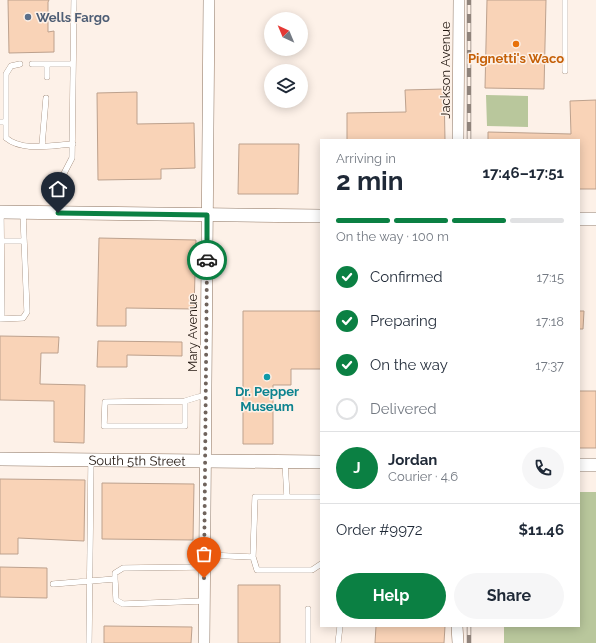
<!DOCTYPE html>
<meta charset="utf-8">
<style>
body{margin:0;font-family:Raleway,sans-serif;background:#f6f6f7;color:#1f2937;height:100vh;display:flex;flex-direction:column;font-size:15px;white-space:nowrap}
*{box-sizing:border-box;margin:0}
p{font-size:13px;color:#747a83}
.icon{flex:none;width:22px;height:22px;fill:none;stroke:currentColor;stroke-width:2;stroke-linecap:round;stroke-linejoin:round}
.map{position:relative;flex:1;overflow:hidden}
.drawer{position:absolute;left:320px;top:139px;width:260px;height:488px;display:flex;flex-direction:column;background:#fff;border-radius:0px;box-shadow:0 2px 10px #0003}
.drawer>*{flex:none}
.needle{width:26px;rotate:316deg}
.tools{position:absolute;left:264px;top:12px;display:grid;gap:8px}
.tools a{display:grid;place-items:center;width:44px;height:44px;border-radius:50%;background:#fff;box-shadow:0 2px 10px #0003;font-size:20px}
.pin{position:absolute;display:grid;place-items:center;width:34px;height:34px;color:#fff;margin:-41px -17px;border-radius:50% 50% 50% 0;rotate:-45deg;box-shadow:0 0 4px #0007}
.pin .icon{rotate:45deg}
.courier{position:absolute;display:grid;place-items:center;width:40px;height:40px;margin:-20px;border:3px solid #0b8043;border-radius:50%;background:#fff;color:#222;box-shadow:0 1px 5px #0007}
.summary em{font-style:normal;font-weight:700}
.summary div{display:flex;flex-direction:column-reverse}
.summary{display:flex;align-items:center;justify-content:space-between;height:68px;padding:0 16px}
h1{font-size:26px;font-weight:700;line-height:30px}
.bar{display:grid;grid-template-columns:repeat(4,1fr);gap:6px 4px;align-content:center;height:48px;padding:0 16px}
.bar i{height:5px;border-radius:3px;background:#e0e1e3}
.bar .on{background:#0b8043}
.bar p{grid-column:span 4}
.line{display:flex;align-items:center;gap:10px;padding:0 16px;border-top:1px solid #e0e1e3}
.line div{flex:1}
.round{display:grid;place-items:center;flex:none;width:42px;height:42px;border-radius:21px;background:#f6f6f7}
ol{padding:0 16px;list-style:none}
li{display:flex;align-items:center;gap:12px;height:44px}
li p{margin-inline-start:auto}
li .icon{padding:4px;border-radius:50%;background:#0b8043;color:#fff;stroke-width:4}
li:last-child{color:#747a83}
li i{width:22px;height:22px;border:2px solid #e0e1e3;border-radius:50%}
.action{display:flex;gap:8px;margin-top:auto;padding:8px 16px}
.action a{flex:1;height:46px;border-radius:24px;background:#0b8043;color:#fff;font-size:16px;font-weight:700;line-height:46px;text-align:center}
.action a+a{background:#f6f6f7;color:#1f2937}
.map>svg:first-child{display:block}
</style>
<div class="map">
<svg width="596" height="643" viewBox="0 0 596 643">
<rect width="100%" height="100%" fill="#fdf1e8"/>
<path fill="#b9c79c" d="M 486,95 L 528,96 L 528,127 L 487,126 Z
M 579,492 L 596,492 L 596,643 L 504,643 L 504,626 L 579,626 Z"/>
<path fill="#f9d3b7" stroke="#bda18d" d="M 8,0 L 49,0 L 48,2 L 48,32 L 54,31 L 54,52 L 9,53 Z
M 487,0 L 546,0 L 544,89 L 485,88 Z
M 444,89 L 445,140 L 347,140 L 347,113 L 406,112 L 405,90 Z
M 137,92 L 137,124 L 194,123 L 195,168 L 161,169 L 161,179 L 98,180 L 97,93 Z
M 596,100 L 596,189 L 579,189 L 579,140 L 488,140 L 488,132 L 571,134 L 570,101 Z
M 239,144 L 299,144 L 298,194 L 238,194 Z
M 99,238 L 196,240 L 194,309 L 126,308 L 126,326 L 97,326 Z
M 243,311 L 321,311 L 321,369 L 291,369 L 291,385 L 273,385 L 273,444 L 243,444 Z
M 579,311 L 584,311 L 583,329 L 579,329 Z
M 0,336 L 59,337 L 58,353 L 41,353 L 40,384 L 85,385 L 84,443 L 54,442 L 54,401 L 0,400 Z
M 98,341 L 182,342 L 182,356 L 127,355 L 127,367 L 97,367 Z
M 579,391 L 596,391 L 596,448 L 579,448 Z
M 0,479 L 85,480 L 84,541 L 18,538 L 18,554 L 0,554 Z
M 102,483 L 194,484 L 193,540 L 102,539 Z
M 0,567 L 47,568 L 47,598 L 0,597 Z
M 238,585 L 280,585 L 280,643 L 238,643 Z
M 104,626 L 192,627 L 191,643 L 104,643 Z
M 376,626 L 445,626 L 444,643 L 375,643 Z"/>
<g fill="none" stroke-linecap="round" stroke-linejoin="round">
<g stroke="#8d735f" stroke-width="6">
<path id="service" d="M 32,64 L 73,64
M 565,71 L 565,0
M 47,77 L 47,64
M 0,122 L 6,122 L 6,138 C 23,152 52,145 73,144
M 6,122 L 6,74 L 11,66 L 20,64
M 42,145 L 46,98
M 1,212 L 2,319
M 59,213 L 59,183 L 72,158 L 74,0
M 2,241 L 24,241
M 0,319 L 23,318 L 27,312 L 23,213
M 185,401 L 185,426 L 104,426 L 105,402 L 185,401 L 198,397 L 206,396
M 285,462 L 287,497
M 205,555 L 253,557 L 255,497 L 321,497
M 253,557 L 257,570 L 312,570 L 321,564
M 115,579 L 116,600 L 123,604 L 204,601
M 53,584 L 115,579 L 115,573 L 123,568 L 204,567
M 89,643 L 91,460
M 308,643 L 308,609
M 338,643 L 340,626"/>
</g>
<g stroke="#8d735f" stroke-width="12">
<path id="minor" d="M 458,140 L 459,0
M 457,626 L 458,643
M 204,643 L 209,0"/>
</g>
<g stroke="#8d735f" stroke-width="14">
<g id="tertiary">
<path d="M 0,212 L 321,216"/>
<path d="M 579,219 L 596,219"/>
<path id="s1" d="M 0,459 L 321,462"/>
<path d="M 579,465 L 596,465"/>
</g>
</g>
<use href="#service" stroke="#fff" stroke-width="5.5"/>
<use href="#minor" stroke="#fff" stroke-width="11"/>
<use href="#tertiary" stroke="#fff" stroke-width="13"/>
<g stroke="#8f837b" stroke-width="4.5">
<path id="rail" d="M 469,140 L 469,0
M 469,626 L 469,643"/>
</g>
<use href="#rail" stroke="#fdf1e8" stroke-width="3" stroke-dasharray="9" stroke-linecap="butt"/>
</g>
<g fill="none" stroke-linecap="round" stroke-linejoin="round">
<path stroke="#6f635c" stroke-width="4" stroke-dasharray="0 7.2" d="M 204,578 L 207,260"/>
<path stroke="#0b8043" stroke-width="5" d="M 58,213 L 207,215 L 207,260"/>
</g>
<circle fill="#5c6f8a" stroke="#fdf1e8" stroke-width="1.5" cx="28" cy="17" r="4"/>
<circle fill="#e8710a" stroke="#fdf1e8" stroke-width="1.5" cx="516" cy="44" r="4"/>
<circle fill="#0f9aa8" stroke="#fdf1e8" stroke-width="1.5" cx="267" cy="377" r="4"/>
<g text-anchor="middle" dominant-baseline="central" stroke-width="3" stroke-linejoin="round" paint-order="stroke">
<g font-size="13" font-weight="bold" fill="#4e5e75" stroke="#fdf1e8" text-anchor="start">
<text x="36" y="17">Wells Fargo</text>
</g>
<g font-size="13" font-weight="bold" fill="#c56008" stroke="#fdf1e8">
<text x="516" y="58">Pignetti's Waco</text>
</g>
<g font-size="13" fill="#221710" stroke="#fdf1e8">
<text transform="translate(445 70) rotate(-90)">Jackson Avenue</text>
<text transform="translate(192 333) rotate(-90)">Mary Avenue</text>
<text stroke="none"><textPath href="#s1" startOffset="137">South 5th Street</textPath></text>
</g>
<g font-size="13" font-weight="bold" fill="#0d838f" stroke="#fdf1e8">
<text x="267" y="391">Dr. Pepper<tspan x="267" dy="15">Museum</tspan></text>
</g>
</g>
</svg>
<div class="tools">
<a><svg class="needle" viewBox="-14 -14 28 28"><path d="M0-13l5 13h-10z" fill="#e53935"/><path d="M0 13l5-13h-10z" fill="#747a83"/></svg></a>
<a><svg class="icon" aria-label="layers" viewBox="0 0 24 24"><path d="M12 4l9 5-9 5-9-5zM3 14l9 5 9-5"/></svg></a>
</div>
<div class="pin" style="left:204px;top:578px;background:#ea580c"><svg class="icon" aria-label="bag" viewBox="0 0 24 24"><path d="M5 8h14l-1 12H6zM9 8a3 3 0 0 1 6 0"/></svg></div>
<div class="pin" style="left:58px;top:213px;background:#1f2937"><svg class="icon" aria-label="home" viewBox="0 0 24 24"><path d="M3 11l9-7 9 7M6 9v11h12V9"/></svg></div>
<div class="courier" style="left:207px;top:260px"><svg class="icon" aria-label="car" viewBox="0 0 24 24"><path d="M5 17H2v-5l4-1 3-4h7l3 4 3 1v5h-3M9 17h6M6 11h13"/><circle cx="7" cy="17" r="2"/><circle cx="17" cy="17" r="2"/></svg></div>
<section class="drawer">
<div class="summary"><div><h1>2 min</h1><p>Arriving in</p></div><em>17:46–17:51</em></div>
<div class="bar"><i class="on"></i><i class="on"></i><i class="on"></i><i></i><p>On the way · 100 m</p></div>
<ol>
<li><svg class="icon" aria-label="check" viewBox="0 0 24 24"><path d="M5 12l5 5 9-10"/></svg>Confirmed<p>17:15</p></li>
<li><svg class="icon" aria-label="check" viewBox="0 0 24 24"><path d="M5 12l5 5 9-10"/></svg>Preparing<p>17:18</p></li>
<li><svg class="icon" aria-label="check" viewBox="0 0 24 24"><path d="M5 12l5 5 9-10"/></svg>On the way<p>17:37</p></li>
<li><i></i>Delivered</li>
</ol>
<div class="line" style="height:72px"><b class="round" style="background:#0b8043;color:#fff">J</b><div><b>Jordan</b><p>Courier · 4.6</p></div><a class="round"><svg class="icon" aria-label="phone" viewBox="0 0 24 24"><path d="M5 4h4l2 5-3 2q2 4 5 5l2-3 5 2v4C11 20 4 13 5 4z"/></svg></a></div>
<div class="line" style="height:52px"><div>Order #9972</div><b>$11.46</b></div>
<div class="action"><a>Help</a><a>Share</a></div>
</section>
</div>
